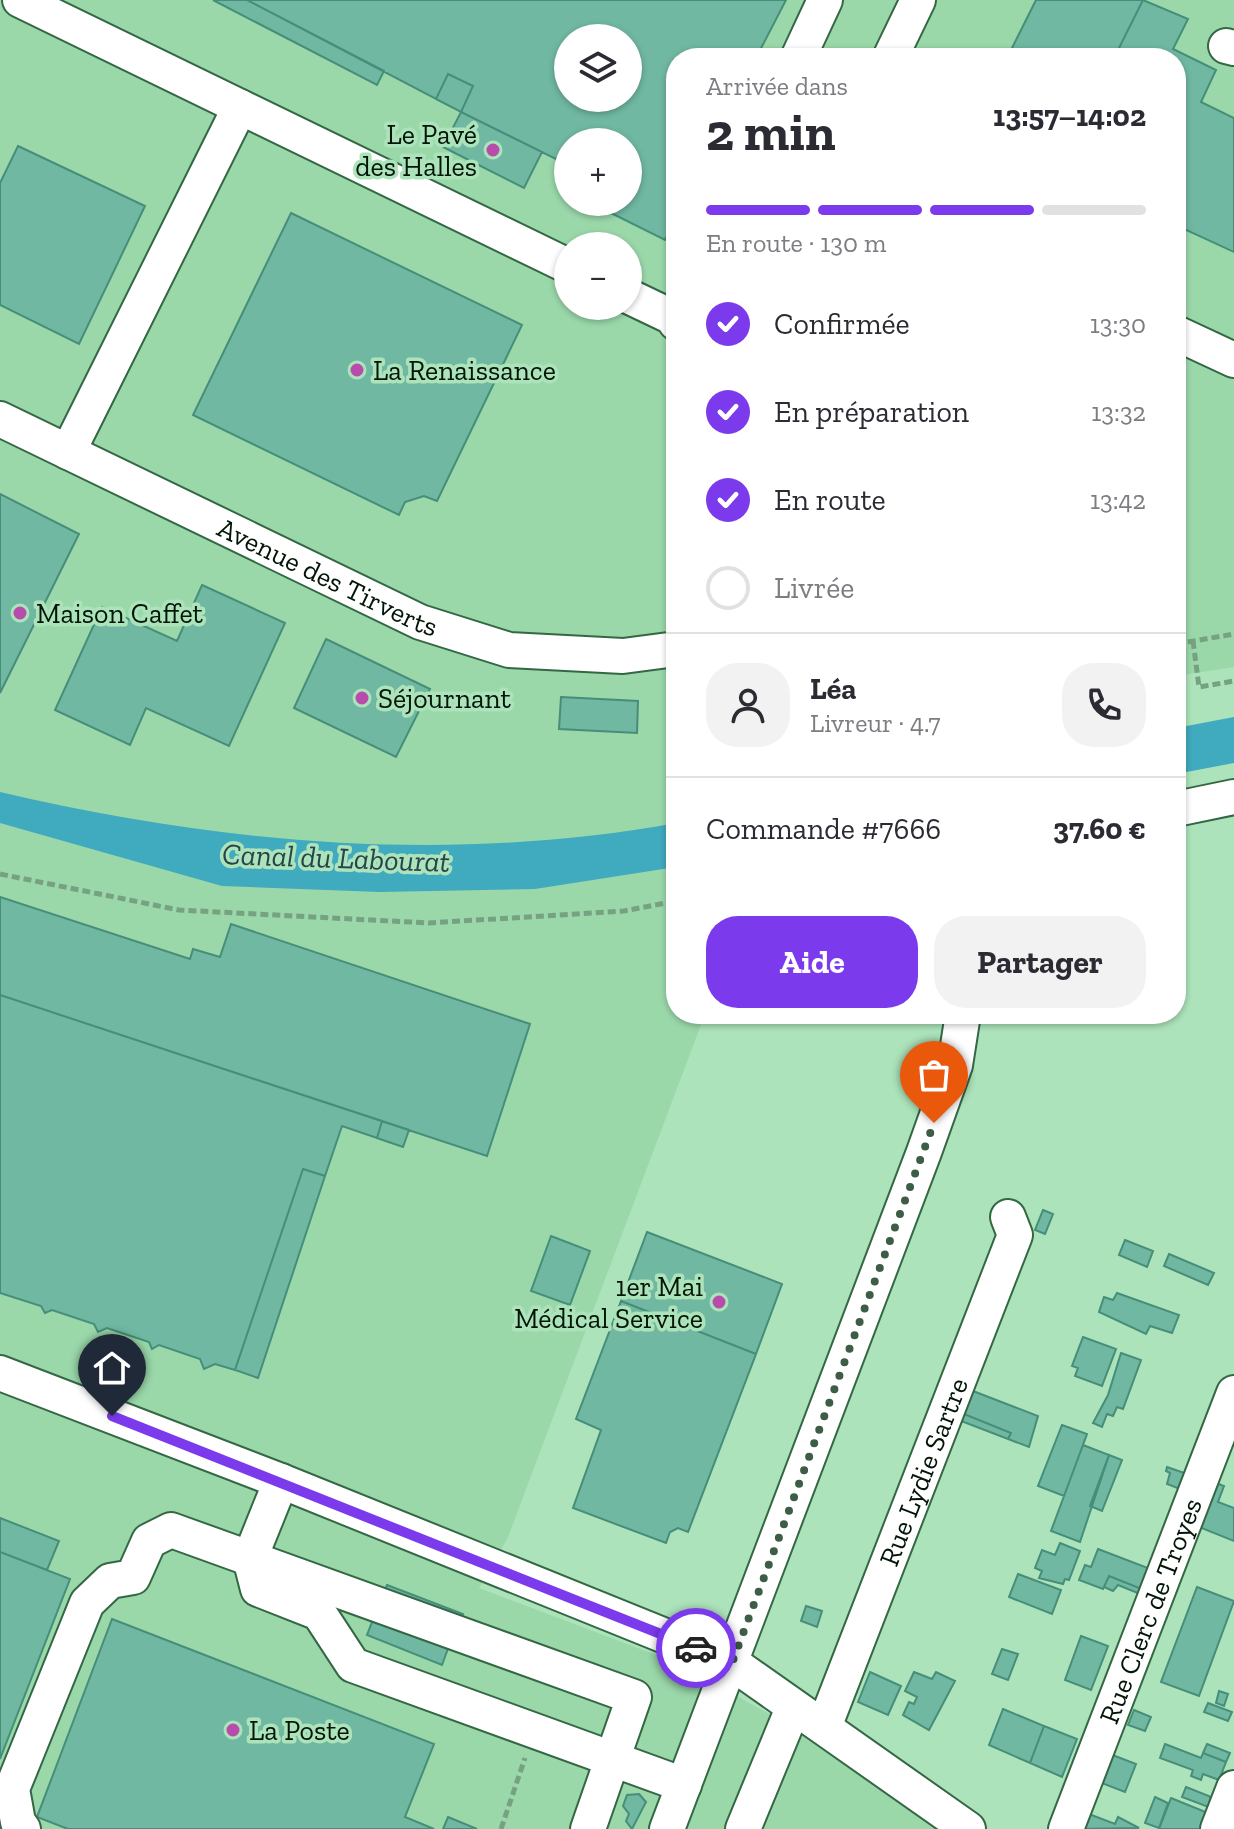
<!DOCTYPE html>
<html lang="fr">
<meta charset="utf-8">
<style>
body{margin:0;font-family:"Zilla Slab",serif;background:#f2f2f3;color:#2b2b33;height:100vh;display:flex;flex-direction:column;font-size:30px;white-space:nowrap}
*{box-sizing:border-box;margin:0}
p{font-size:26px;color:#7c7c81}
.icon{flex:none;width:44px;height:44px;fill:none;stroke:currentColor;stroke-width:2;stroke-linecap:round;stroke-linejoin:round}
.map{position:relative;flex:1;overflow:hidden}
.drawer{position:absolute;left:666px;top:48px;width:520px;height:976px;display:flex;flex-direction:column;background:#fff;border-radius:32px;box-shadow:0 2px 6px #0004}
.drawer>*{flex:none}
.buttons{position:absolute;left:554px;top:24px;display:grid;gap:16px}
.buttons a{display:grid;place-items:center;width:88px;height:88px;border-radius:50%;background:#fff;box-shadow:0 2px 6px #0004;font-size:40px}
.pin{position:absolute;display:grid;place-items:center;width:68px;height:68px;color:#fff;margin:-82px -34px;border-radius:50% 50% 50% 0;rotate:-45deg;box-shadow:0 0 8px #0007}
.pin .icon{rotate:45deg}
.courier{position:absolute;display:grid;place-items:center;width:80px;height:80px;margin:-40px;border:6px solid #7c3aed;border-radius:50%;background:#fff;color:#222;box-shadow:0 2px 10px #0007}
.headline em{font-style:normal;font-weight:700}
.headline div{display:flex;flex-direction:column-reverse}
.headline{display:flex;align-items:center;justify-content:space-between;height:136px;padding:0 40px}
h1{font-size:52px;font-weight:700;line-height:60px}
.bar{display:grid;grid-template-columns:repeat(4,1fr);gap:12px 8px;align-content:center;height:96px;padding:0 40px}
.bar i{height:10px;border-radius:6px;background:#e1e1e2}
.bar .selected{background:#7c3aed}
.bar p{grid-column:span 4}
.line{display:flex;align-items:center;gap:20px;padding:0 40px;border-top:2px solid #e1e1e2}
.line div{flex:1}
.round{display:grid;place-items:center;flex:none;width:84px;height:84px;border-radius:32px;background:#f2f2f3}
ol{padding:0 40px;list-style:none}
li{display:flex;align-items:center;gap:24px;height:88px}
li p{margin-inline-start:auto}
li .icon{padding:8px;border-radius:50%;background:#7c3aed;color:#fff;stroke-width:4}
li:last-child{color:#7c7c81}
li i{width:44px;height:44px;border:4px solid #e1e1e2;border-radius:50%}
.cta{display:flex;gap:16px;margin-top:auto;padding:16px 40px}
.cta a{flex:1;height:92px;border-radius:32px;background:#7c3aed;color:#fff;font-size:32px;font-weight:700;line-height:92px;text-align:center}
.cta a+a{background:#f2f2f3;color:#2b2b33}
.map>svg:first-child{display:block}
</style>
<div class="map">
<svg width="1234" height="1829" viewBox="0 0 1234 1829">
<rect width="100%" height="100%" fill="#ace3ba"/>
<path fill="#9ad8aa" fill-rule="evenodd" d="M 0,0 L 1234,0 L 1234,667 L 1176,676 L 1176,58 L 676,58 L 676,1014 L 705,1014 L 508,1537 L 479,1588 L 680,1664 L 801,1732 L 939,1829 L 0,1829 ZM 568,38 L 628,38 L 628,98 L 568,98 ZM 568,142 L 628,142 L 628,202 L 568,202 ZM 568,246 L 628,246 L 628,306 L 568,306 Z"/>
<path fill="#40aabe" d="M 1234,717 L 1234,763 L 1176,774 L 1176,728 Z
M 0,792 C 222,844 451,864 676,823 L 676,867 L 535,889 L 379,892 L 222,886 L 0,823 Z"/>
<path fill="#70b8a2" stroke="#468e79" stroke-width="2" fill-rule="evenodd" d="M 213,0 L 247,0 L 384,71 L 377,85 Z
M 247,0 L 786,0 L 756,58 L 676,58 L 676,218 L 665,240 L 611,213 L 617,202 L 628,202 L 628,142 L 568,142 L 568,165 L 461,112 L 473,86 L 448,74 L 436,99 ZM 568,38 L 628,38 L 628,98 L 568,98 Z
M 1036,0 L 1143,0 L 1114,58 L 1007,58 Z
M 1143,0 L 1188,19 L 1173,49 L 1216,70 L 1201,102 L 1234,118 L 1234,252 L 1180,227 L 1176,233 L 1176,58 L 1114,58 Z
M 448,74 L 473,86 L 461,112 L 436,99 Z
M 461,112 L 542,152 L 524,188 L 443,147 Z
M 18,146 L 145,206 L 79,344 L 0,305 L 0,183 Z
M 291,213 L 522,325 L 437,501 L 424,496 L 405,502 L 399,515 L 193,415 Z
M 0,494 L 79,534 L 0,693 Z
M 202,585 L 285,623 L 229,746 L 146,708 L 130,745 L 55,710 L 102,607 L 177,641 Z
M 326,639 L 430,689 L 396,757 L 294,708 Z
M 561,697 L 638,701 L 637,733 L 559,729 Z
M 0,897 L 190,959 L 193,949 L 220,957 L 231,924 L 530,1024 L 487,1156 L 0,995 Z
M 0,995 L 382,1121 L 377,1138 L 342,1126 L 325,1176 L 303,1169 L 235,1370 L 215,1364 L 204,1369 L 200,1359 L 159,1345 L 152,1349 L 149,1342 L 107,1328 L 98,1332 L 94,1324 L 52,1310 L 45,1313 L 41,1306 L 0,1293 Z
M 382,1121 L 409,1130 L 403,1147 L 377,1138 Z
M 303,1169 L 325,1176 L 258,1378 L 235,1370 Z
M 1043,1210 L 1053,1214 L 1045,1234 L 1035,1230 Z
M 647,1232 L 782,1284 L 756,1354 L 621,1301 Z
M 551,1236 L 590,1251 L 570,1305 L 531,1291 Z
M 1125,1240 L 1153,1251 L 1147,1267 L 1119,1255 Z
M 1169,1254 L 1214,1273 L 1208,1285 L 1164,1266 Z
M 1117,1293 L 1179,1315 L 1172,1333 L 1150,1326 L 1146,1334 L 1099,1312 L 1104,1297 L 1113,1300 Z
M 621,1301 L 756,1354 L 688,1532 L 678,1528 L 670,1532 L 666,1543 L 573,1508 L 601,1430 L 576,1419 Z
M 1083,1337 L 1116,1349 L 1102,1386 L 1075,1376 L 1078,1368 L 1072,1366 Z
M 1121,1353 L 1141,1360 L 1123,1409 L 1117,1407 L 1113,1416 L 1107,1414 L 1102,1427 L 1093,1423 L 1108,1395 Z
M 973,1391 L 1038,1416 L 1029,1447 L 1008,1439 L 1011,1433 L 964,1414 Z
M 964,1414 L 1011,1433 L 1008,1439 L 961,1421 Z
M 1062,1425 L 1087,1434 L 1064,1496 L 1038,1486 Z
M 1083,1445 L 1109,1455 L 1080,1542 L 1051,1531 Z
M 1109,1455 L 1122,1460 L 1102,1511 L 1090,1506 Z
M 1167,1467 L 1196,1477 L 1190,1493 L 1167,1484 L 1170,1473 L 1166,1471 Z
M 1211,1481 L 1224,1486 L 1218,1502 L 1234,1508 L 1234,1541 L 1194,1525 Z
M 0,1518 L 59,1541 L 47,1570 L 0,1552 Z
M 1060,1543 L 1080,1551 L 1069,1580 L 1065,1579 L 1063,1584 L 1039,1578 L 1042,1571 L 1035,1568 L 1042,1550 L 1055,1555 Z
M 1098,1549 L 1161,1573 L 1154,1594 L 1109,1576 L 1103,1589 L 1079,1580 L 1085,1565 L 1091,1567 Z
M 0,1552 L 70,1579 L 0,1759 Z
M 1018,1574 L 1061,1590 L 1052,1614 L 1009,1597 Z
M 1109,1576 L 1147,1591 L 1145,1596 L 1118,1585 L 1113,1591 L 1104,1587 Z
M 387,1585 L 463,1614 L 454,1632 L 379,1604 Z
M 1197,1587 L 1234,1601 L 1199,1696 L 1161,1682 Z
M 379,1604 L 454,1632 L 442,1665 L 367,1635 Z
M 806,1606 L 822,1611 L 817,1627 L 801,1621 Z
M 112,1619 L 434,1744 L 405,1817 L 434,1829 L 68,1829 L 37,1817 Z
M 1081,1636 L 1108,1646 L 1091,1690 L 1065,1680 Z
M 1002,1649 L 1018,1654 L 1008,1680 L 992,1674 Z
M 870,1672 L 901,1686 L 888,1715 L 858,1702 Z
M 914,1672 L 932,1679 L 936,1672 L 955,1681 L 929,1730 L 903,1715 L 909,1702 L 914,1704 L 917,1697 L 905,1691 Z
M 1219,1691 L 1228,1694 L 1224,1706 L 1216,1703 Z
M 1208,1703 L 1232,1712 L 1228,1721 L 1204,1712 Z
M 1003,1709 L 1044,1726 L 1030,1763 L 989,1745 Z
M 1134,1710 L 1151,1717 L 1145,1731 L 1128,1725 Z
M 1044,1726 L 1077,1739 L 1062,1777 L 1030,1763 Z
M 1165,1744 L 1201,1758 L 1203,1753 L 1226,1762 L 1219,1780 L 1203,1774 L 1201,1780 L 1191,1776 L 1193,1770 L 1160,1758 Z
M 1207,1744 L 1230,1753 L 1226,1762 L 1203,1753 Z
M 1110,1754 L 1136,1764 L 1125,1792 L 1099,1782 Z
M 1186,1787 L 1209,1796 L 1214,1801 L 1211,1808 L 1182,1797 Z
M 639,1794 L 646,1802 L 632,1829 L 626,1821 L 629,1814 L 623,1806 L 627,1795 Z
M 1155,1797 L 1168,1803 L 1159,1828 L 1145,1823 Z
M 1171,1798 L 1208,1813 L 1202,1829 L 1159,1829 Z
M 1081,1811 L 1115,1824 L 1118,1817 L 1139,1828 L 1074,1829 Z
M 448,1817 L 477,1829 L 443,1829 Z"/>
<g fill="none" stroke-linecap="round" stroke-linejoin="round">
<g stroke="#346744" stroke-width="38">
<g id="minor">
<path d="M 20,0 L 568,266"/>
<path d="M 1226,46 L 1234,48"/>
<path d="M 798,58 L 825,0"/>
<path d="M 890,58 L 918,0"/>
<path d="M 628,296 L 672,317 L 676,323"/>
<path d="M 1176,333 L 1234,360"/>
<path id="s1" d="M 0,419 L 420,622 L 509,650 L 623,656 L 676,649"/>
<path d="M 68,452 L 240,107"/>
<path d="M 1176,809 L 1234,797"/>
<path d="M 0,1373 L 281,1481 L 732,1663 L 968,1829"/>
<path d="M 281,1481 L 250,1558 L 258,1589 L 319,1613 L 353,1665 L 684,1785"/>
<path id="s2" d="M 824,1727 L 1015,1235 L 1008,1217"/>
<path d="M 23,1829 L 18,1822 L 12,1789 L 87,1603 L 110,1581 L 133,1577 L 149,1541 L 171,1530 L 634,1697 L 588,1829"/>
<path d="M 667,1829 L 924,1152 L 955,1065 L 963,1014"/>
<path d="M 743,1829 L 793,1708"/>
<path id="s3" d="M 1066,1829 L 1234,1393"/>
<path d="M 1218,1829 L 1234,1788"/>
</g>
</g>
<path stroke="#76a282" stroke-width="5" stroke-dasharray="8 4" stroke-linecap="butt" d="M 1193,641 L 1199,687 L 1234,681
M 1176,644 L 1234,634
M 0,874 L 179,910 L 429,923 L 624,911 L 676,901
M 501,1829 L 525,1758"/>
<use href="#minor" stroke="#fff" stroke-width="34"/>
</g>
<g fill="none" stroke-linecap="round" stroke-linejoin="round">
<path stroke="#3d5d46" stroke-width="8" stroke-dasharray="0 14.4" d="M 696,1648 L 732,1663 L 934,1123"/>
<path stroke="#7c3aed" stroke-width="10" d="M 112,1416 L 696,1648"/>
</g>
<g fill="#b84cac" stroke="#ace3ba" stroke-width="3">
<circle cx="493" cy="150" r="8"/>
<circle cx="357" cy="370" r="8"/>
<circle cx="20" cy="613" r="8"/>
<circle cx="362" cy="698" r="8"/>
<circle cx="719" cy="1302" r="8"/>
<circle cx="233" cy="1730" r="8"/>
</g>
<g text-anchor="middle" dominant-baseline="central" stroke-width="7" stroke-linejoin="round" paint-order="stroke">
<g font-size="28" fill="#021507" stroke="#ace3ba" text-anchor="start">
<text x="477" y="134" text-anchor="end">Le Pavé<tspan x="477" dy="32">des Halles</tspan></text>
<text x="373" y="370">La Renaissance</text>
<text x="36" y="613">Maison Caffet</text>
<text x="378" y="698">Séjournant</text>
<text x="703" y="1286" text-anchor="end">1er Mai<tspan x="703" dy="32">Médical Service</tspan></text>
<text x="249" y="1730">La Poste</text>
</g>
<g font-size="28" fill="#021507" stroke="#ace3ba">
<text stroke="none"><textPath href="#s1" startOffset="364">Avenue des Tirverts</textPath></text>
<text stroke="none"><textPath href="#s2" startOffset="274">Rue Lydie Sartre</textPath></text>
<text stroke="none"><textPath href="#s3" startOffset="234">Rue Clerc de Troyes</textPath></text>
</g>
<g font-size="30" font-style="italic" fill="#25454b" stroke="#ace3ba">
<text transform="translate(336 858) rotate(2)">Canal du Labourat</text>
</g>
</g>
</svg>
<div class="buttons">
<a><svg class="icon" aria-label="layers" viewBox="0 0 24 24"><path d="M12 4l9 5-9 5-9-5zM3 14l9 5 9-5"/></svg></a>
<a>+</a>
<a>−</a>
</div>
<div class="pin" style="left:934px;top:1123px;background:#ea580c"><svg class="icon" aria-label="bag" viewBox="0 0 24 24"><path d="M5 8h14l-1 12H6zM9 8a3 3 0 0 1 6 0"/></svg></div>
<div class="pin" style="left:112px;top:1416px;background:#1f2937"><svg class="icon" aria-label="home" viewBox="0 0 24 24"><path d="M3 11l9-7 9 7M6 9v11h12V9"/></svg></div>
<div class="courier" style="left:696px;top:1648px"><svg class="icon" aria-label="car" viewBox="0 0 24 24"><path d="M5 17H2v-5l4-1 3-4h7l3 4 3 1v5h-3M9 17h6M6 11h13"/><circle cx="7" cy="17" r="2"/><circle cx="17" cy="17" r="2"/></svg></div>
<section class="drawer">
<div class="headline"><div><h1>2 min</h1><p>Arrivée dans</p></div><em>13:57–14:02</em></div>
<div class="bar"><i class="selected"></i><i class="selected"></i><i class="selected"></i><i></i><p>En route · 130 m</p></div>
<ol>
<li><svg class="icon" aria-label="check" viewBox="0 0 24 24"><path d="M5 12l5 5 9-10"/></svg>Confirmée<p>13:30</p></li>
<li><svg class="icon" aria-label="check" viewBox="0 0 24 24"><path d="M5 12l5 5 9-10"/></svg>En préparation<p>13:32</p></li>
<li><svg class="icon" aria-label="check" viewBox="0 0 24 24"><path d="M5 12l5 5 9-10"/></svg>En route<p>13:42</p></li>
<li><i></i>Livrée</li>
</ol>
<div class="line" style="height:144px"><a class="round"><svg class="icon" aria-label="person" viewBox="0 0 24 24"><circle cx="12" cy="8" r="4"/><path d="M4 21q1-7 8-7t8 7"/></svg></a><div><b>Léa</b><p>Livreur · 4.7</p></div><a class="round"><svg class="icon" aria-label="phone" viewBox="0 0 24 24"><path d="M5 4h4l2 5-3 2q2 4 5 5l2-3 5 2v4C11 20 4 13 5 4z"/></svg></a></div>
<div class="line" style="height:104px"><div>Commande #7666</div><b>37.60 €</b></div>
<div class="cta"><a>Aide</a><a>Partager</a></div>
</section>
</div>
